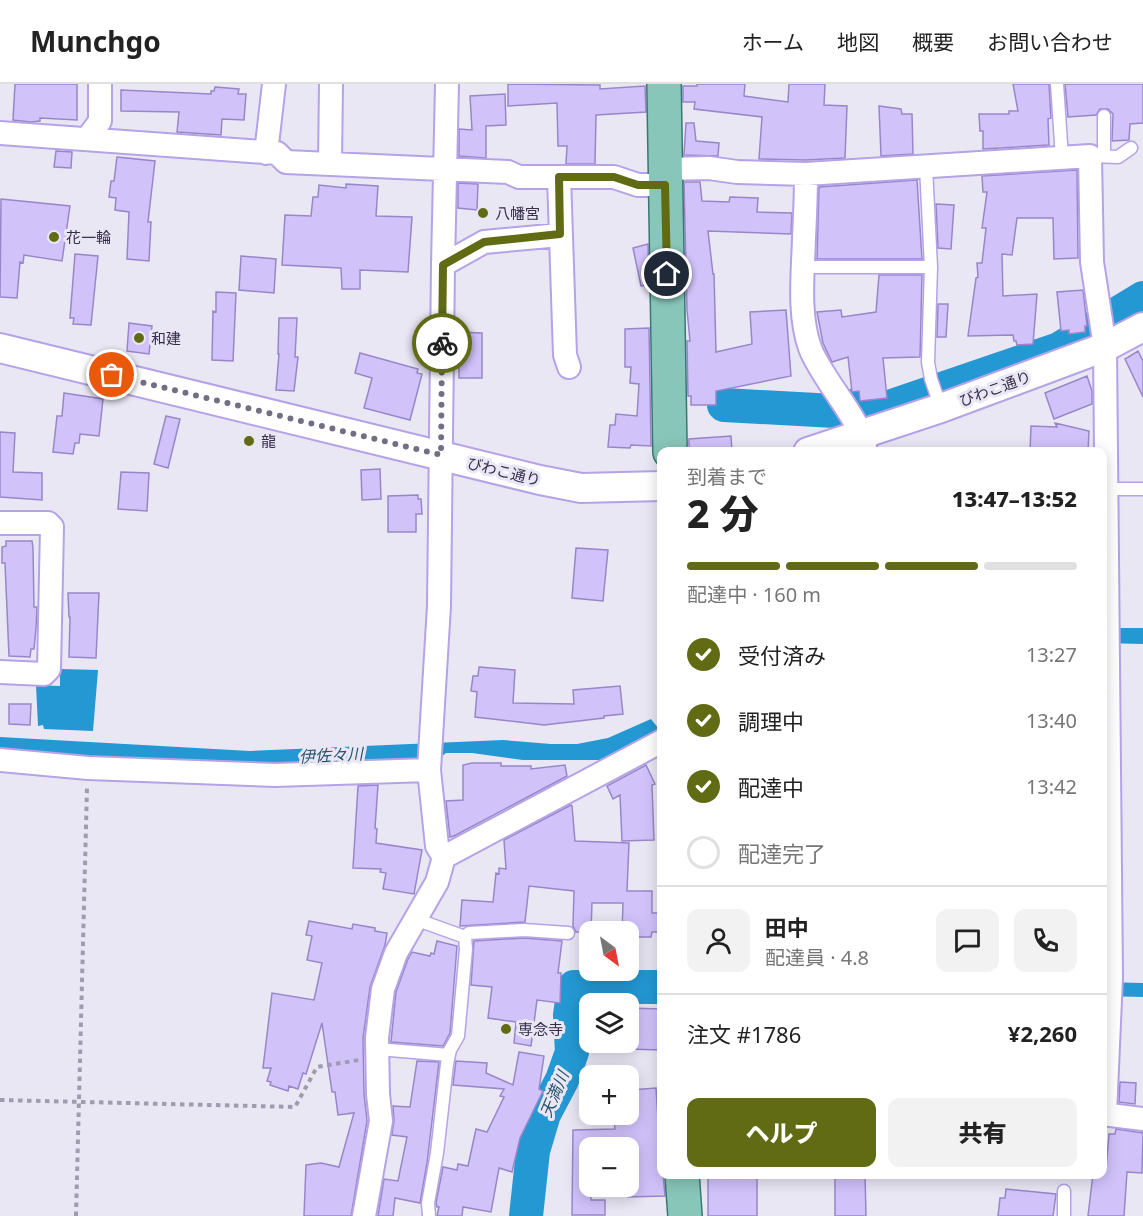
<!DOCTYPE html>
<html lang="ja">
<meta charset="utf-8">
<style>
body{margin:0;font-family:"Noto Sans","Noto Sans JP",sans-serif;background:#f2f2f2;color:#222;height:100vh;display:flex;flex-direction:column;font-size:22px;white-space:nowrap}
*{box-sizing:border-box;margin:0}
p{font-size:20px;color:#767676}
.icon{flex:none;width:33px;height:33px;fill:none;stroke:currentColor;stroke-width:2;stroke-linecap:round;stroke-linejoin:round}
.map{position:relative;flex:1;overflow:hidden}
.drawer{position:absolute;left:657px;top:363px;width:450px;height:732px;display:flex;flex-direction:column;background:#fff;border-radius:12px;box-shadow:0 3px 15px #0003}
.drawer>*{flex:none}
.needle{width:39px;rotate:148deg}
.tools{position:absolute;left:579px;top:837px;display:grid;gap:12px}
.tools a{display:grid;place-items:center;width:60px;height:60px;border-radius:12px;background:#fff;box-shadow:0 3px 15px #0003;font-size:30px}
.pin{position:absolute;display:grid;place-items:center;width:51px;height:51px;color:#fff;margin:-26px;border:3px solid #fff;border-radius:50%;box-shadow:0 2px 6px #0007}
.courier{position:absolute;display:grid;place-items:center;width:60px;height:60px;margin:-30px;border:4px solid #606b13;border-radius:50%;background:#fff;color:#222;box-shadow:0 2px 8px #0007}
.summary em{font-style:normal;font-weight:800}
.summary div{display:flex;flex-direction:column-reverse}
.summary{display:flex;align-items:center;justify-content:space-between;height:102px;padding:0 30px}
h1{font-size:39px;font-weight:800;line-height:45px}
.bar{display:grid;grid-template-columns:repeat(4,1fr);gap:9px 6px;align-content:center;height:72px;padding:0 30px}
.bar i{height:8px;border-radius:4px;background:#e0e0e0}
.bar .active{background:#606b13}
.bar p{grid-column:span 4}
.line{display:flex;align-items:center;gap:15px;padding:0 30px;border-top:2px solid #e0e0e0}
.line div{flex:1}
.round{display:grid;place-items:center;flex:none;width:63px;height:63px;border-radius:12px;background:#f2f2f2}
ol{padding:0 30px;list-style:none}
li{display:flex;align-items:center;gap:18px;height:66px}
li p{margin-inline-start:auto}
li .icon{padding:6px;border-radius:50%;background:#606b13;color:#fff;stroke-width:4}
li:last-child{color:#767676}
li i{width:33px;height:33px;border:3px solid #e0e0e0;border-radius:50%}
.primary-button{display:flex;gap:12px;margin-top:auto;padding:12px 30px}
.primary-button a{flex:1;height:69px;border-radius:12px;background:#606b13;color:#fff;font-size:24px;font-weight:800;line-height:69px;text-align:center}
.primary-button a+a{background:#f2f2f2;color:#222}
header{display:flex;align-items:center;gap:36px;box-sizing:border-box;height:84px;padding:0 30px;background:#fff;border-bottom:2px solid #e0e0e0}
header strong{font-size:28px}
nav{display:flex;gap:33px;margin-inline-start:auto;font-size:21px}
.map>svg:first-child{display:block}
</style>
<header>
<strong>Munchgo</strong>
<nav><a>ホーム</a><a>地図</a><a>概要</a><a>お問い合わせ</a></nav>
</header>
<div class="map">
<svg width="1143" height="1132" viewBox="0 0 1143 1132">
<rect width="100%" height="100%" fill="#eae7f5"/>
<path fill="#2498d3" d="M 1103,544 L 1143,544 L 1143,560 L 1103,559 Z
M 60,585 L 98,586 L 93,647 L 44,645 L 43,641 L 38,642 L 36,601 L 60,602 Z
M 651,635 L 662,649 L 599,676 L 523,676 L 472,669 L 446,669 L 437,676 L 328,682 L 0,673 L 0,653 L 250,667 L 503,656 L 551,660 L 577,660 L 608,654 Z
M 563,891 L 661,895 L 661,913 L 651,915 L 562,910 Z
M 1103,898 L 1143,899 L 1143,913 L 1103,912 Z"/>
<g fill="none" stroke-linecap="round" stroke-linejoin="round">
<path stroke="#2498d3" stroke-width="34" d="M 724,321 L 835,327 L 852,322 L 886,324 L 1059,265 L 1143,214
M 526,1132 L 533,1067 L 544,1030 L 562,996 L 572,968 L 570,931 L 574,903 L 662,903"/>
</g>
<path fill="#d1c2fa" stroke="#9986c9" stroke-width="1.5" d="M 15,0 L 77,0 L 77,36 L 40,34 L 40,37 L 31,38 L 13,36 Z
M 508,0 L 600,1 L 600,5 L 645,2 L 646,28 L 596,31 L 595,80 L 566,80 L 567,62 L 558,62 L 557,19 L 508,22 Z
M 697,0 L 745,0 L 744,12 L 788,18 L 789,0 L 825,0 L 824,21 L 847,22 L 845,74 L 806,76 L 759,75 L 762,33 L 694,25 L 695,18 L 683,18 L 683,2 L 697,2 Z
M 1013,0 L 1049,0 L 1051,34 L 1048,35 L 1049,61 L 983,65 L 983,47 L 980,47 L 979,30 L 1009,30 L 1009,27 L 1018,27 Z
M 1065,0 L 1143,0 L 1143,39 L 1130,40 L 1129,56 L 1112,57 L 1113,30 L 1108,25 L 1100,25 L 1096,31 L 1068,33 Z
M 215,3 L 239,5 L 238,10 L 246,10 L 244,36 L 222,35 L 221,51 L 177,48 L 179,28 L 121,27 L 121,6 L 211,10 L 211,7 L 214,7 Z
M 505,10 L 506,41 L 486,42 L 486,74 L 459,72 L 459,45 L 472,46 L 470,12 Z
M 879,22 L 901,25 L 902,30 L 912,30 L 913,70 L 881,72 Z
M 686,39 L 694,39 L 696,57 L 719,59 L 718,72 L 684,71 Z
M 56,67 L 72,68 L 71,84 L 54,83 Z
M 117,73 L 155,77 L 148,138 L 151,138 L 149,177 L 127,175 L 129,128 L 115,126 L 116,114 L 109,113 L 111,97 L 114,97 Z
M 1077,86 L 1078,174 L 1054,175 L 1053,134 L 1017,134 L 1012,171 L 1002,170 L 1003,212 L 1037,210 L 1033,260 L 1017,261 L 1016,257 L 1014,257 L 1013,251 L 968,252 L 976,194 L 978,193 L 977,179 L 982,179 L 986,144 L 982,144 L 987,108 L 983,108 L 982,92 Z
M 917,96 L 922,175 L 817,175 L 819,103 Z
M 684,98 L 700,98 L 702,117 L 729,118 L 730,113 L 758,114 L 757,128 L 792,129 L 791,150 L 708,147 L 713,190 L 714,190 L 716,268 L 752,260 L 750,228 L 786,226 L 791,292 L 716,307 L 716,321 L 691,321 L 691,312 L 688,312 L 687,257 L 690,257 L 687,226 Z
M 458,99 L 478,100 L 477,126 L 458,124 Z
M 346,100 L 378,102 L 376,132 L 412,133 L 408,188 L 360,186 L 360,205 L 342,205 L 341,184 L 282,181 L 285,131 L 311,132 L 313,113 L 318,113 L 319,101 L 346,104 Z
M 1,115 L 70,122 L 62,177 L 24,171 L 23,179 L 20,178 L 17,214 L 0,213 Z
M 936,120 L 954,121 L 951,165 L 938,164 Z
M 648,160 L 649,201 L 641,202 L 633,164 Z
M 75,170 L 98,172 L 91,241 L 73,240 L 74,234 L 70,234 Z
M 241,172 L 276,175 L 274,209 L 239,206 Z
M 879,191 L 922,191 L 920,273 L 883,274 L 887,314 L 860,317 L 859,307 L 852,308 L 848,273 L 832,278 L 823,259 L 817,228 L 841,226 L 842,233 L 876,228 Z
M 1083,206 L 1087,242 L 1085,242 L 1085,248 L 1069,250 L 1069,246 L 1061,247 L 1057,208 Z
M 216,208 L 236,209 L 233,277 L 212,276 L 213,227 L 216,228 Z
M 938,220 L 948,220 L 946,253 L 937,253 Z
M 279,234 L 297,234 L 295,273 L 298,273 L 294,307 L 276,306 L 279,270 L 278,270 Z
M 129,239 L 152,242 L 149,270 L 127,267 Z
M 649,244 L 651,362 L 631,361 L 630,364 L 608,363 L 610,341 L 615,341 L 616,330 L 637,332 L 639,300 L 630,299 L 631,283 L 625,283 L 625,245 Z
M 456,248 L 482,249 L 482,294 L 459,294 L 459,269 L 455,269 Z
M 1138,267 L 1143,277 L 1143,313 L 1125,275 Z
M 360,269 L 418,285 L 417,289 L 422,290 L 410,336 L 364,324 L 372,294 L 355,289 Z
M 1087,292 L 1092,307 L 1092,320 L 1054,335 L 1045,309 Z
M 64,309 L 103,315 L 99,352 L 80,350 L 79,359 L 75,359 L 73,370 L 53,368 L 57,332 L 62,332 Z
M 166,332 L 180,335 L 168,384 L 154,380 Z
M 1055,339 L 1089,347 L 1088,368 L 1030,368 L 1031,342 L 1057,343 Z
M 0,348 L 15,349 L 13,388 L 42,389 L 42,416 L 0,413 Z
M 731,352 L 732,368 L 689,368 L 689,355 Z
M 380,385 L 381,415 L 362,416 L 361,386 Z
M 121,388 L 149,389 L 147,427 L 118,425 Z
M 418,411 L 418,415 L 421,415 L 422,430 L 416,430 L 416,448 L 388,448 L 388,412 Z
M 6,457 L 32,457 L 33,464 L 34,523 L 37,523 L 36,544 L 34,565 L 31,565 L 30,573 L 9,572 L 5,479 L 2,479 L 2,463 L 6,462 Z
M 576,464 L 608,466 L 603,517 L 572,514 Z
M 68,509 L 99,509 L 96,574 L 69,573 L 70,533 L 69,533 Z
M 479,583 L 515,586 L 513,619 L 574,620 L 573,606 L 620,602 L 623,630 L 604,632 L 604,634 L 544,641 L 475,633 L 477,608 L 471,607 L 473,592 L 478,592 Z
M 9,620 L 31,620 L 30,641 L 9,640 Z
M 472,679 L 501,679 L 501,682 L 531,682 L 531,685 L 565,681 L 567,692 L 454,752 L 450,753 L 446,717 L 463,716 L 463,681 Z
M 646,681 L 655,700 L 652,701 L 654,756 L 622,757 L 620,711 L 613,715 L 607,702 Z
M 378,701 L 375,744 L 377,745 L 376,759 L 422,766 L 414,810 L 383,805 L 386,789 L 380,788 L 381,785 L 353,784 L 358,702 Z
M 571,721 L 572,722 L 575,757 L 629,759 L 627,807 L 652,807 L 652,829 L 662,829 L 662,848 L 652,848 L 651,853 L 628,853 L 628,848 L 622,848 L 623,819 L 592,819 L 591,848 L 576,848 L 573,842 L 574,807 L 529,802 L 525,838 L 460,842 L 462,816 L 493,818 L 496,789 L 499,790 L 499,784 L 506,785 L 504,756 Z
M 309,837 L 352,845 L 353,840 L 375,844 L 375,847 L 387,849 L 385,861 L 370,903 L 363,954 L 364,1010 L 367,1037 L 351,1132 L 304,1132 L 306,1081 L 321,1079 L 339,1083 L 354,1029 L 338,1031 L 335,1008 L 332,1008 L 322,939 L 306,990 L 303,989 L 298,1005 L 289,1002 L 288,1007 L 270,1001 L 271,998 L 267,997 L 271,984 L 263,984 L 272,909 L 314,916 L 322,879 L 307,876 L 312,852 L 306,851 Z
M 524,854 L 562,857 L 558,889 L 561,889 L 560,919 L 537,916 L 531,962 L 514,959 L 516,938 L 488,934 L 492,903 L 471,901 L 474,857 Z
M 437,857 L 457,862 L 450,949 L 443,962 L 391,958 L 396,908 L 408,875 L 412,868 L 430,872 L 431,869 L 434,870 Z
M 628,924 L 662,925 L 661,966 L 628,965 Z
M 519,968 L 544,972 L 539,1005 L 543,1007 L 520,1054 L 512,1088 L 499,1084 L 491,1128 L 463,1123 L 462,1132 L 437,1132 L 439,1123 L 437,1123 L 436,1119 L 443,1083 L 457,1086 L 458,1080 L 468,1082 L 476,1045 L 487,1048 L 504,1013 L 500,1012 L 504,1005 L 453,1001 L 456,977 L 487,979 L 486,989 L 513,1001 Z
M 417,977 L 439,978 L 427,1079 L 420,1119 L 395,1114 L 393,1132 L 378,1132 L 384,1095 L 398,1097 L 407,1053 L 392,1051 L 394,1036 L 393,1022 L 410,1023 Z
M 1120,998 L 1136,999 L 1135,1020 L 1119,1018 Z
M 656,1004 L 660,1066 L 662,1065 L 662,1090 L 663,1090 L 665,1112 L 628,1113 L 628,1064 L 590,1064 L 591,1116 L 605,1116 L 605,1131 L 572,1131 L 573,1046 L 615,1045 L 613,1030 L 628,1030 L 628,1008 L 631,1008 L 631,1006 Z
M 1116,1045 L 1143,1049 L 1142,1089 L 1127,1088 L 1124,1132 L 1088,1132 L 1093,1090 L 1102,1090 L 1102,1085 L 1106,1085 L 1109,1050 L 1115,1050 Z
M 708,1090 L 757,1090 L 757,1132 L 708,1132 Z
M 835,1090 L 865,1090 L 866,1132 L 835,1132 Z
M 1006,1105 L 1056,1110 L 1053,1132 L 998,1132 L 1000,1114 L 1005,1114 Z"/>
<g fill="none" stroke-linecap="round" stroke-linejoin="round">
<g stroke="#b5a2e7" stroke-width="15">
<path id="service" d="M 1057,0 L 1062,74
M 1090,72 L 1118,73 L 1131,64
M 1104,72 L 1104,32
M 926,83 L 931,183 L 928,278 L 931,295 L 941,324
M 802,183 L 931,183
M 1107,405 L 1143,405
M 415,835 L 465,853 L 466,865 L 458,952 L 450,966 L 447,980 L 437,1069 L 428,1119 L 429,1132
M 465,853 L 469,849 L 524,846 L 568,849
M 378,965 L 449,971
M 1064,1107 L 1064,1132"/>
</g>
<g stroke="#b5a2e7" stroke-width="26">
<path id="minor" d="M 0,49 L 277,69 L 286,78 L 508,88 L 519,93 L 614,93 L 638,101 L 665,101
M 87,55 L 100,37 L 100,0
M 266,69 L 274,0
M 330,80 L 331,0
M 665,85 L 709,84 L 737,88 L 806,90 L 1090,72 L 1092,178 L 1105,263 L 1111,893 L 1105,1030
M 806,90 C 806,111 805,133 804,154 C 803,189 798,230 810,264 C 822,296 863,337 866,368
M 559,93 L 565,271 L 569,283
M 443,181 L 484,158 L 560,151
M 0,439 L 48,439 L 52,443 L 49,585 L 44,590 L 0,588
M 0,676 L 88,684 L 275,691 L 429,686
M 444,773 L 662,657
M 1102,1030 L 1143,1035
M 364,1132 L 381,1037 L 378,1010 L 377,954 L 383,905 L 396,869 L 437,798 L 444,773 L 437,762 L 429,686 L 439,522 L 443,181 L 447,0"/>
</g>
<g stroke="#b5a2e7" stroke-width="32">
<path id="tertiary" d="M 0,264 L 540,396 L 581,404 L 662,402
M 808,368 L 941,324 L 1105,263 L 1143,243"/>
</g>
<g stroke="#387874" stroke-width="36">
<path id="primary" d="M 664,0 L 670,368
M 682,1090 L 685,1132"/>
</g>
<path stroke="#a09baf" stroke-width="4" stroke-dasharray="4.5 4.5" stroke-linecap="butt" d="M 0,1016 L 295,1023 L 317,983 L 359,976
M 76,1132 L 87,704"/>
<use href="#service" stroke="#fff" stroke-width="12"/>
<use href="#minor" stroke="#fff" stroke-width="22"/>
<use href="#tertiary" stroke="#fff" stroke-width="28"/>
<use href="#primary" stroke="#88c6b9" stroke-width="33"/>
</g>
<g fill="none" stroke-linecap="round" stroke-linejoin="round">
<path stroke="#746e85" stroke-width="6" stroke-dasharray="0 10.8" d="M 112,291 L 441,371 L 442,259"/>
<path stroke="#606b13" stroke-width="8" d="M 442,259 L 443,181 L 484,158 L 560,150 L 559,93 L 614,93 L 638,101 L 665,101 L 667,190"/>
</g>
<g fill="#606b13" stroke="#eae7f5" stroke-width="2">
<circle cx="483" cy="129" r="6"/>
<circle cx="54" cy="153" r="6"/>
<circle cx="139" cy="254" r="6"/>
<circle cx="249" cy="357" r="6"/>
<circle cx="506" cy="945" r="6"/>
</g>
<g text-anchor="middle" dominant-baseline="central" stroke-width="6" stroke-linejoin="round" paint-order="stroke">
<g font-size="15" fill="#352d49" stroke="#eae7f5" text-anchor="start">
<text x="495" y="129">八幡宮</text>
<text x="66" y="153">花一輪</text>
<text x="151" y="254">和建</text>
<text x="261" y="357">龍</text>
<text x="518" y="945">専念寺</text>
</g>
<g font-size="15" fill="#352d49" stroke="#eae7f5">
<text transform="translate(995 304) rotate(-20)">びわこ通り</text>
<text transform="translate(504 387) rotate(14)">びわこ通り</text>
</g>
<g font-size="16" font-style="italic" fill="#28536d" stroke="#eae7f5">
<text transform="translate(331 671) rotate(-3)">伊佐々川</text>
<text transform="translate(554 1010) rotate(-67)">天満川</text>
</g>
</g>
</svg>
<div class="tools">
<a><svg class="needle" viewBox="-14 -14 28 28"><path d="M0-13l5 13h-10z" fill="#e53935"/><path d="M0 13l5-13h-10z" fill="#767676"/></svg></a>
<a><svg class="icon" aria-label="layers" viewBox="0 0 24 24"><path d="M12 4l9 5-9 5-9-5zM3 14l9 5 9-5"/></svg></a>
<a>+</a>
<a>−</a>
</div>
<div class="pin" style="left:112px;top:291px;background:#ea580c"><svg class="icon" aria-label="bag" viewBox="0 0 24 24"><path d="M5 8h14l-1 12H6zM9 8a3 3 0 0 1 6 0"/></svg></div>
<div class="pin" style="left:667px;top:190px;background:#1f2937"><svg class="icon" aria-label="home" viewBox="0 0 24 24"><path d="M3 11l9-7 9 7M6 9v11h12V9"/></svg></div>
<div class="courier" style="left:442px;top:259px"><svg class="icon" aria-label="bike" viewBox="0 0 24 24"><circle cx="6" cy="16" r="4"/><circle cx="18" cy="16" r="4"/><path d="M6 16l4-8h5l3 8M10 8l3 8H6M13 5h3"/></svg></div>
<section class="drawer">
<div class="summary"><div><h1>2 分</h1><p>到着まで</p></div><em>13:47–13:52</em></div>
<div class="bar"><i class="active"></i><i class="active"></i><i class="active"></i><i></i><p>配達中 · 160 m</p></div>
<ol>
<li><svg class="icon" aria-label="check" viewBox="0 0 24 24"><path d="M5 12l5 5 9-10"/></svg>受付済み<p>13:27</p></li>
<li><svg class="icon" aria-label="check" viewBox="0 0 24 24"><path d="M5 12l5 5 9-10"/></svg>調理中<p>13:40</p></li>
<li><svg class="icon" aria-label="check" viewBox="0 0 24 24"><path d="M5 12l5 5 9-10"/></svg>配達中<p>13:42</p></li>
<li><i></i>配達完了</li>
</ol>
<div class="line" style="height:108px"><a class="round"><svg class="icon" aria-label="person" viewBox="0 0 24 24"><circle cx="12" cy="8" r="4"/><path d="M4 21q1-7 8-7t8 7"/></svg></a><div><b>田中</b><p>配達員 · 4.8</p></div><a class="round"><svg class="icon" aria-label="chat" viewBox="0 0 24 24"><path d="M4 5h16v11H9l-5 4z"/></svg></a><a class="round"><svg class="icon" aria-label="phone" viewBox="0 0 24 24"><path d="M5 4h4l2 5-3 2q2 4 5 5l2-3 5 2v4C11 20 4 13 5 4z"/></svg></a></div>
<div class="line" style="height:78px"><div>注文 #1786</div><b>¥2,260</b></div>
<div class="primary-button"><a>ヘルプ</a><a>共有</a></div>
</section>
</div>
